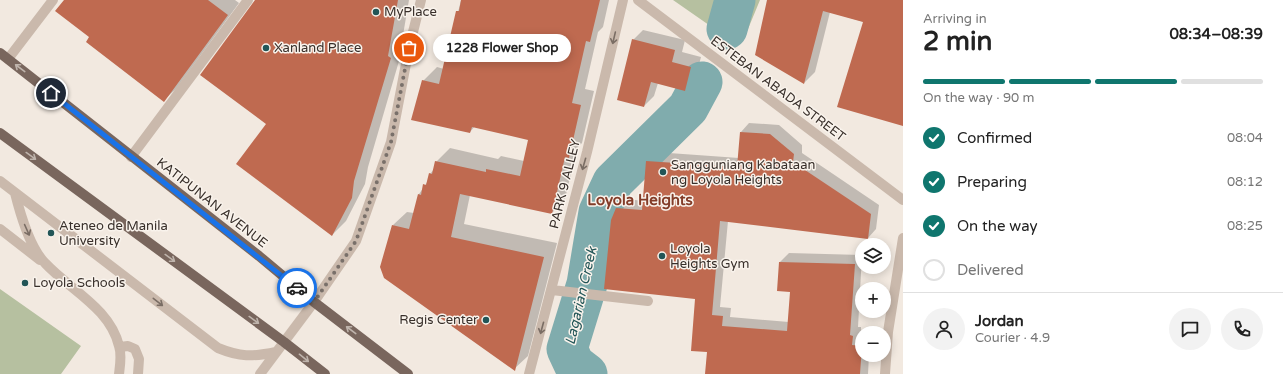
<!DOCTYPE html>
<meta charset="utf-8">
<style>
body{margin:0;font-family:"Varela Round",sans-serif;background:#f2f2f2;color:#222;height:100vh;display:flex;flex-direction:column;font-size:15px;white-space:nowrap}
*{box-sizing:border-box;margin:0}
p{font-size:13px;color:#767676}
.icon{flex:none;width:22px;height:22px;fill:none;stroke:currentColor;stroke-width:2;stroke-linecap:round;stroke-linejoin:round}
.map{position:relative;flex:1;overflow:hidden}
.details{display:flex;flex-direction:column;background:#fff;width:380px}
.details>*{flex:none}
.tools{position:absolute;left:855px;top:238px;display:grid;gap:8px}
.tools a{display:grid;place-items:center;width:36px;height:36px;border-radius:50%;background:#fff;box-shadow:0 2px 10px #0003;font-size:20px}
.pin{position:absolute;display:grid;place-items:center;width:34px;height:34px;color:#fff;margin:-17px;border:2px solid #fff;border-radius:50%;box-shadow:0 1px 4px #0007}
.courier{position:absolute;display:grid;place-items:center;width:40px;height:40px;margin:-20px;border:3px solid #1a73e8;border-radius:50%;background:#fff;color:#222;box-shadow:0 1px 5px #0007}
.bubble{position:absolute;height:28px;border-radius:14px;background:#fff;box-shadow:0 2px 10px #0003;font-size:13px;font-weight:800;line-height:28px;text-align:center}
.head em{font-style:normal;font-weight:800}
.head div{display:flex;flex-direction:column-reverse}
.head{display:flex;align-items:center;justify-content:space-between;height:68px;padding:0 20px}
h1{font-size:26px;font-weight:800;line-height:30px}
.bar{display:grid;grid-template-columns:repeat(4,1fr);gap:6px 4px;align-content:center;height:48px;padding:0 20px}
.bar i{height:5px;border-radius:3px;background:#e0e0e0}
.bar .active{background:#0f766e}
.bar p{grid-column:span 4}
.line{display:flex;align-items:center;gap:10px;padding:0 20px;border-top:1px solid #e0e0e0}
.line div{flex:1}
.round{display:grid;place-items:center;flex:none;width:42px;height:42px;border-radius:21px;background:#f2f2f2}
ol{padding:0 20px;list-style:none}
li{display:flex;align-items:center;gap:12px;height:44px}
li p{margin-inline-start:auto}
li .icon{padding:4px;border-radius:50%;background:#0f766e;color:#fff;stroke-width:4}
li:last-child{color:#767676}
li i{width:22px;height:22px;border:2px solid #e0e0e0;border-radius:50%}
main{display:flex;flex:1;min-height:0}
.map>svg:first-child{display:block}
</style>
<main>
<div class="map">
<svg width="903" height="374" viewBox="0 0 903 374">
<rect width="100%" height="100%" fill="#f2e9e0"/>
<path fill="#b6c0a0" d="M 673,0 L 760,0 L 743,41 L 729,39 Z
M 0,289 L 81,346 L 61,374 L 0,374 Z"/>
<path fill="#0003" d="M 65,0 L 235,0 L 239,3 L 176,89 L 164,100 L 91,37 Z
M 257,0 L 409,0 L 402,41 L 404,44 L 368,167 L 365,184 L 346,221 L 332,235 L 267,124 Z
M 461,0 L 609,0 L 603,27 L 598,32 L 585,89 L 594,91 L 582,143 L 577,148 L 565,199 L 552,213 L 470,195 L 464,224 L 557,243 L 528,356 L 514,369 L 393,225 L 407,212 L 414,213 L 419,194 L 428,181 L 430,174 L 434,169 L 436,162 L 450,148 L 498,159 L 501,156 L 524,161 L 529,139 L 475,126 L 470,132 L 423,81 L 437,67 L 444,69 Z
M 768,0 L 903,0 L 903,124 L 864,22 L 830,12 L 815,72 L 804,83 Z
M 643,30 L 685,40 L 682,52 L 701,57 L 695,80 L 685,90 L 658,83 L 654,96 L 644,106 L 633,40 Z
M 749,123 L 779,125 L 802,145 L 802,153 L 879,205 L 876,229 L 868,238 L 728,221 L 720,307 L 731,308 L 730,317 L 789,322 L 791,291 L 780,262 L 789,253 L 862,255 L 858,327 L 861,327 L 862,355 L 869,355 L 868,374 L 706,374 L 708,351 L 696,298 L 617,208 L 626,199 L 644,201 L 647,161 L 655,152 L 739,158 L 741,132 Z"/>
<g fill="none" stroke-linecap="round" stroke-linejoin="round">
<path stroke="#80acad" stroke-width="41" d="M 727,29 L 735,0
M 587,374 L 574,364 L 567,349 L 587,284 L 599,212 L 613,182 L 688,108 L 702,82"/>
</g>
<path fill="#bf6a50" d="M 64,0 L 208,0 L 228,15 L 164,102 L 86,42 L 89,37 L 55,11 Z
M 255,0 L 398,0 L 388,56 L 391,58 L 354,181 L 352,198 L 332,236 L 236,164 L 266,124 L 200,75 Z
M 461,0 L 600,0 L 590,42 L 586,41 L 572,103 L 581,105 L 569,158 L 565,157 L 552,214 L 460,194 L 451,237 L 544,257 L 515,371 L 384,278 L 380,267 L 392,225 L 409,229 L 418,194 L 421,195 L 423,184 L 426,185 L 429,173 L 432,174 L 435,161 L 486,172 L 486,169 L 520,176 L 528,140 L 472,127 L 470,133 L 411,120 L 422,80 L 439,84 L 456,11 L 459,11 Z
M 767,0 L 903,0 L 903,126 L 837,107 L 863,22 L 823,11 L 804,84 L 755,55 Z
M 632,39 L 675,50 L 672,62 L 691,67 L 685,91 L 651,82 L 644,107 L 617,100 Z
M 740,132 L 770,134 L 794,154 L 793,162 L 871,214 L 868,239 L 720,221 L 712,315 L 723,316 L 722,326 L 787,331 L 790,292 L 777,291 L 779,262 L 855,264 L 850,335 L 853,336 L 852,345 L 862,346 L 860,374 L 705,374 L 707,352 L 691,351 L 695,299 L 604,289 L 611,220 L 616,208 L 642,210 L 646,161 L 737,167 Z"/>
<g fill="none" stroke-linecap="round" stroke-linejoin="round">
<path stroke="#cab9ac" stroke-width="10" d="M 638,0 L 903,200
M 8,59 L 53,0
M 131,157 L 248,0
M 0,181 L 218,348 C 240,357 252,357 276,352
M 15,193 C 20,213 30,248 45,263 C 70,290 110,308 119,346 C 122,355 120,366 119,374
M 0,229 L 40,260
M 552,290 L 648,301
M 120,347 L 128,346 L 135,349 L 139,359 L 138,374
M 260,374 L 314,302 L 356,241 L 391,142 L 409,48 L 421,0
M 529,374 L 587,152 L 623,0
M 885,374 L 888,332 L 903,238"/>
<path stroke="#79665d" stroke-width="10" d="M 0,53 L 259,256 L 314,302 L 408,374
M 0,133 L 284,342 L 325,374"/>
</g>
<defs><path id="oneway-shaft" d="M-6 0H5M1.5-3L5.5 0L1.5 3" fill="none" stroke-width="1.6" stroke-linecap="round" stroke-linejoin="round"/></defs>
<g stroke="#7a6d64">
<use href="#oneway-shaft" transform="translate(614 38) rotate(103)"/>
<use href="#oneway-shaft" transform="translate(584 164) rotate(106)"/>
<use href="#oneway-shaft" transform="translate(27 230) rotate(66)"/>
<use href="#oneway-shaft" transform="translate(158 302) rotate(38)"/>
<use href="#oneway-shaft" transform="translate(542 328) rotate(105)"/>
</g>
<g stroke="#bfb4ac">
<use href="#oneway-shaft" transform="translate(20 68) rotate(-143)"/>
<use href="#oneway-shaft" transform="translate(31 156) rotate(36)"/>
<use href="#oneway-shaft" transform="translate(170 258) rotate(36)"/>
<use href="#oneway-shaft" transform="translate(254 320) rotate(36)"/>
<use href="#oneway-shaft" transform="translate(351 330) rotate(-143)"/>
<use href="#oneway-shaft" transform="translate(304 358) rotate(39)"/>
</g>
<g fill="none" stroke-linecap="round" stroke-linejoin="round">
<path stroke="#79706a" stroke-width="4" stroke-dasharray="0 7.2" d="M 297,288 L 314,302 L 356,241 L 391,142 L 409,48"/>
<path stroke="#1a73e8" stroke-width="5" d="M 51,93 L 297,288"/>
</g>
<g fill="#225557" stroke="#f9f3ec" stroke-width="1.5">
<circle cx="376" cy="12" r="4"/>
<circle cx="266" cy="48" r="4"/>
<circle cx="663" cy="172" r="4"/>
<circle cx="51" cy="233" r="4"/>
<circle cx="662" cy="256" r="4"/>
<circle cx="25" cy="283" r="4"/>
<circle cx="486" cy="320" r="4"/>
</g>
<g text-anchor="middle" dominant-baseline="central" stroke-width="3" stroke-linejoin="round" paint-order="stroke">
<g font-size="13" fill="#382f2a" stroke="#f9f3ec" text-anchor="start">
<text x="384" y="12">MyPlace</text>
<text x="274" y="48">Xanland Place</text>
<text x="671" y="165">Sangguniang Kabataan<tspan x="671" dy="15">ng Loyola Heights</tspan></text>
<text x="59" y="226">Ateneo de Manila<tspan x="59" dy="15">University</tspan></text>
<text x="670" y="249">Loyola<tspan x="670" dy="15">Heights Gym</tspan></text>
<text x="33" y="283">Loyola Schools</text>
<text x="478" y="320" text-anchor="end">Regis Center</text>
</g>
<g font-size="13" fill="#382f2a" stroke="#f9f3ec">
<text transform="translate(778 89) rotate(37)">ESTEBAN ABADA STREET</text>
<text transform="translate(565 184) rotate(-76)">PARK 9 ALLEY</text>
<text transform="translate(212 203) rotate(38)">KATIPUNAN AVENUE</text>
</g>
<g font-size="14" font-style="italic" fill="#225557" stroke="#f9f3ec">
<text transform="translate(581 296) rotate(-77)">Lagarian Creek</text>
</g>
<g font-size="15" font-weight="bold" fill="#833c28" stroke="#f9f3ec">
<text x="640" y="200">Loyola Heights</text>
</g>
</g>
</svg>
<div class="tools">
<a><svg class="icon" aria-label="layers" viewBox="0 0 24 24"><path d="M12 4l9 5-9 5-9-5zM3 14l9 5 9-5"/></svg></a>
<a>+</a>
<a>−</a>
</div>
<div class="pin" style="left:409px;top:48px;background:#ea580c"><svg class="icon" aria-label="bag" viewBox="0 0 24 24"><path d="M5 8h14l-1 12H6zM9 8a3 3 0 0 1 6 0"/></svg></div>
<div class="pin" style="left:51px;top:93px;background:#1f2937"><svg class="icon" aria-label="home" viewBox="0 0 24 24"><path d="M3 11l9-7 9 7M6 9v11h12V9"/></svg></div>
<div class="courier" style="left:297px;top:288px"><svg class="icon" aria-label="car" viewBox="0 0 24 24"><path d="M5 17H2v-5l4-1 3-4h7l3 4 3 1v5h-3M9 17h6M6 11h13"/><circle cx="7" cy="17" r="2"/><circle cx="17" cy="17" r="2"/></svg></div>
<div class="bubble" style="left:433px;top:34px;width:138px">1228 Flower Shop</div>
</div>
<section class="details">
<div class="head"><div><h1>2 min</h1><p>Arriving in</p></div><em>08:34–08:39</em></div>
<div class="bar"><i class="active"></i><i class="active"></i><i class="active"></i><i></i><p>On the way · 90 m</p></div>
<ol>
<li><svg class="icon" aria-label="check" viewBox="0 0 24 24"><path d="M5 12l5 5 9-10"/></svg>Confirmed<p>08:04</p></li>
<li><svg class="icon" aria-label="check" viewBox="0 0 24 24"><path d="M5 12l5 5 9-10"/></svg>Preparing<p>08:12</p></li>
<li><svg class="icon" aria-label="check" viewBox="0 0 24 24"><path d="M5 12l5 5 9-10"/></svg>On the way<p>08:25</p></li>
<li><i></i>Delivered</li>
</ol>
<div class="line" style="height:72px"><a class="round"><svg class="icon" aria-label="person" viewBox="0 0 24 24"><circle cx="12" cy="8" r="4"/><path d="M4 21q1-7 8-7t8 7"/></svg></a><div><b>Jordan</b><p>Courier · 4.9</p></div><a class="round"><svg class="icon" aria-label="chat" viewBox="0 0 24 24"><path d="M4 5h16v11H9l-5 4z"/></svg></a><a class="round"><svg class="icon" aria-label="phone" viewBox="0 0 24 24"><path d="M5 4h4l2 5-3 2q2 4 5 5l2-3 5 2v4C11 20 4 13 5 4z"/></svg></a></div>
</section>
</main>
